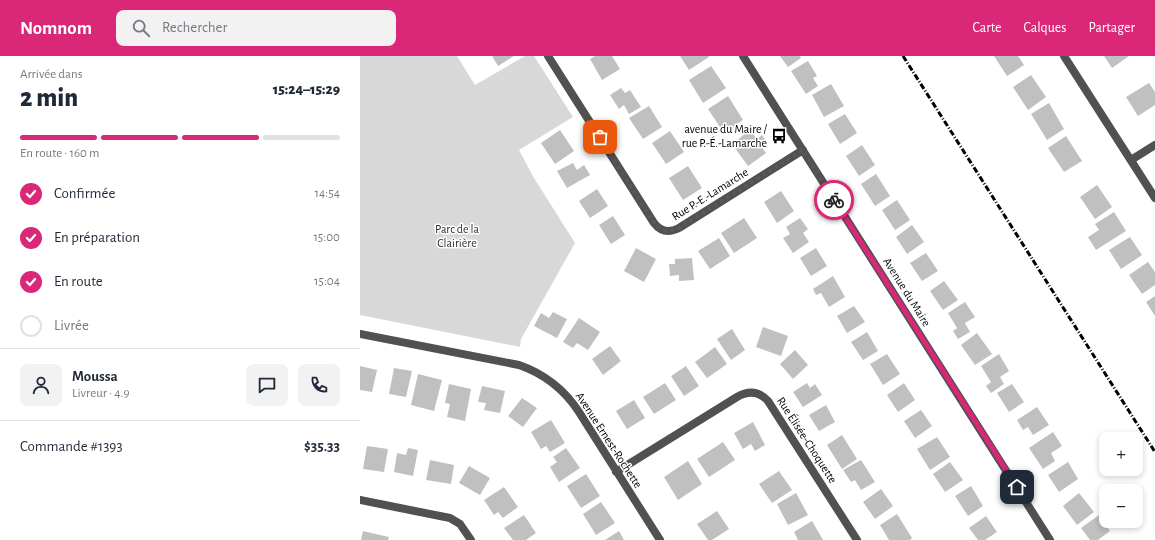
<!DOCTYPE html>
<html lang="fr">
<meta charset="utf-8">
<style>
body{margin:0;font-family:"Alegreya Sans",sans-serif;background:#f2f2f3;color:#1f2937;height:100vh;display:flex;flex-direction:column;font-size:15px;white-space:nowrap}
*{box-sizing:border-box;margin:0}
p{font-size:13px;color:#747a83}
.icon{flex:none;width:22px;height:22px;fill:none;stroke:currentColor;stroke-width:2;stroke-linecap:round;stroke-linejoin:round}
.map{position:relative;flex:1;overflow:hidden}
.details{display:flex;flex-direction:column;background:#fff;width:360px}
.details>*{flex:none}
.controls{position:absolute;left:739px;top:376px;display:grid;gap:8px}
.controls a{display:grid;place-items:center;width:44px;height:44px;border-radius:8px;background:#fff;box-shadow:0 2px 6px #0003;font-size:20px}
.pin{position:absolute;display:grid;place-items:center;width:34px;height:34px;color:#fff;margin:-17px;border-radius:8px;box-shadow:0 2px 6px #0006}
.courier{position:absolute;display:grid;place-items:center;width:40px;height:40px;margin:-20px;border:3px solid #db2777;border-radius:50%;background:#fff;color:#222;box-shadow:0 1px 5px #0007}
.headline em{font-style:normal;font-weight:800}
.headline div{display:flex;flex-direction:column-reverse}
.headline{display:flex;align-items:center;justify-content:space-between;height:68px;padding:0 20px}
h1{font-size:26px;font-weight:800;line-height:30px}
.bar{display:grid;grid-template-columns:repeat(4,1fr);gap:6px 4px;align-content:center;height:48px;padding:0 20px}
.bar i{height:5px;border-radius:3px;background:#e0e1e3}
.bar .active{background:#db2777}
.bar p{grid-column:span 4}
.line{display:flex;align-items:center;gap:10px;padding:0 20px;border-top:1px solid #e0e1e3}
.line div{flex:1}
.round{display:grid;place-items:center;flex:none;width:42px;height:42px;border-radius:8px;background:#f2f2f3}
ol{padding:0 20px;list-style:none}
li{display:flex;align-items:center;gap:12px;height:44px}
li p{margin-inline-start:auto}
li .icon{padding:4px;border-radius:50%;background:#db2777;color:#fff;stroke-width:4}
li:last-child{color:#747a83}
li i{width:22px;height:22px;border:2px solid #e0e1e3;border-radius:50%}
header{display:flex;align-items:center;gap:24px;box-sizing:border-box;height:56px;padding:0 20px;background:#db2777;color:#fff}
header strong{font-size:19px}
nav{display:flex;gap:22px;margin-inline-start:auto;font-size:14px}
.search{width:280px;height:36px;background:#f2f2f3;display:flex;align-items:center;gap:10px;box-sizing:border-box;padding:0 14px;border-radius:8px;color:#747a83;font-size:15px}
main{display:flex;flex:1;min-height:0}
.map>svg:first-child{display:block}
</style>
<header>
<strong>Nomnom</strong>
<div class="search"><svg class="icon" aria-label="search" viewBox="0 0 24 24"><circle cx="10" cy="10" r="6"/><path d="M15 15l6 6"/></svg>Rechercher</div>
<nav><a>Carte</a><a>Calques</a><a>Partager</a></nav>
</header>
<main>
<section class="details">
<div class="headline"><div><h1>2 min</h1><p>Arrivée dans</p></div><em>15:24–15:29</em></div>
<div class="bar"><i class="active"></i><i class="active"></i><i class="active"></i><i></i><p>En route · 160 m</p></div>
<ol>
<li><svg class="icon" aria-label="check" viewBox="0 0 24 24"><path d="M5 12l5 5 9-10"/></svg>Confirmée<p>14:54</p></li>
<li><svg class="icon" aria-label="check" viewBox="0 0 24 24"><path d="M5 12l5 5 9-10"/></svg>En préparation<p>15:00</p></li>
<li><svg class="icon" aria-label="check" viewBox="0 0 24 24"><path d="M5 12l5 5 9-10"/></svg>En route<p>15:04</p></li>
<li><i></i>Livrée</li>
</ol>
<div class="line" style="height:72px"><a class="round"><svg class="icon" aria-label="person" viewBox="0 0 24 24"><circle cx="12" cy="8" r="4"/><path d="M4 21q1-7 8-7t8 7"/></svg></a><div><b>Moussa</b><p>Livreur · 4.9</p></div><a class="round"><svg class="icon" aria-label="chat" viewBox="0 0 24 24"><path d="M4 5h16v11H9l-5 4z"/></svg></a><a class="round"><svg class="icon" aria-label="phone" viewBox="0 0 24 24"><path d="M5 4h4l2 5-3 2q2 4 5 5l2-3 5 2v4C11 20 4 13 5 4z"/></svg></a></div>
<div class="line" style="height:52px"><div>Commande #1393</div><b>$35.33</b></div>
</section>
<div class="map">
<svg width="795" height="484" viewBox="0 0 795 484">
<rect width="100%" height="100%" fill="#fff"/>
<path fill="#d8d8d8" d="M 0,0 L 97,0 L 115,29 L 165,0 L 174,0 L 213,61 L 159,94 L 174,122 L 215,187 L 161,283 L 160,291 L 0,259 Z"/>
<path fill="#c0c0c0" d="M 132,0 L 154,0 L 138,10 Z
M 235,0 L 252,0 L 260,13 L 242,24 L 230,3 Z
M 320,0 L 349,0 L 349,1 L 329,14 Z
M 420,0 L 440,0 L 441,2 L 428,11 Z
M 634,0 L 658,0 L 664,9 L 647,20 Z
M 744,0 L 769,0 L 752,12 Z
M 448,5 L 457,20 L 453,22 L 458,30 L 446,38 L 431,15 Z
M 351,10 L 366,32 L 343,47 L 329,24 Z
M 671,19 L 686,41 L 668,54 L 653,31 Z
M 789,27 L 795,36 L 795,49 L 778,60 L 766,41 Z
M 471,28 L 484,50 L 464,61 L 452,39 Z
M 261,32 L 265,37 L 270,34 L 281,51 L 269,58 L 264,49 L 259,53 L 250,39 Z
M 368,40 L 383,64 L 364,77 L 348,53 Z
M 689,47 L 704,73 L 687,84 L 671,58 Z
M 289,50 L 302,71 L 283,83 L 269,62 Z
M 485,58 L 497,77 L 480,88 L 468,68 Z
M 200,74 L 214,95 L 195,108 L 181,87 Z
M 390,74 L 397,83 L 402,79 L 407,86 L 401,90 L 406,97 L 388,110 L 372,88 Z
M 310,75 L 324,96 L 306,108 L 292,87 Z
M 706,80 L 722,105 L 704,116 L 688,92 Z
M 502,89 L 515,109 L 499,120 L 486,100 Z
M 213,107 L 217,114 L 224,109 L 230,119 L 207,132 L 197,115 Z
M 328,110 L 342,132 L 323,144 L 309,122 Z
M 516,118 L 530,140 L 515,150 L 501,128 Z
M 737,129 L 752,151 L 735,163 L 720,141 Z
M 237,133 L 248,150 L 230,162 L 219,145 Z
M 421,135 L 434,155 L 417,167 L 404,146 Z
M 537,144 L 550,164 L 535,174 L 522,154 Z
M 754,156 L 766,175 L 736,194 L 728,181 L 739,174 L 735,168 Z
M 253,160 L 265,179 L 251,188 L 239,169 Z
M 384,162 L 397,182 L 374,197 L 361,177 Z
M 440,162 L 448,173 L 443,177 L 449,186 L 433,197 L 423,182 L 430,178 L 426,171 Z
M 552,169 L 564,186 L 547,198 L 536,181 Z
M 770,181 L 782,199 L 761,213 L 749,194 Z
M 359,182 L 370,200 L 350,213 L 338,195 Z
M 276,192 L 296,203 L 284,226 L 264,215 Z
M 456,192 L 467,210 L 451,220 L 440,202 Z
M 566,197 L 578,215 L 562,225 L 550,207 Z
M 332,202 L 334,224 L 319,225 L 319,219 L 310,220 L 309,208 L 315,208 L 315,203 Z
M 788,206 L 795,216 L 795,229 L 782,238 L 769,219 Z
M 473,220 L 485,241 L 469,251 L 461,237 L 456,239 L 453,233 Z
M 584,225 L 598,244 L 583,254 L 570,235 Z
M 795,240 L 795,260 L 786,246 Z
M 605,246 L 615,261 L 605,267 L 610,276 L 598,283 L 593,275 L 597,272 L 588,257 Z
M 494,250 L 505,266 L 487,277 L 477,260 Z
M 193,256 L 207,263 L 197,282 L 174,270 L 181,257 L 189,262 Z
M 219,262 L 240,276 L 228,294 L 217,287 L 213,292 L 203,286 Z
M 403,271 L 428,280 L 421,300 L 396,291 Z
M 372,273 L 385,294 L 371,304 L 357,283 Z
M 507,276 L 518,295 L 503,304 L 491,286 Z
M 617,277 L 632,298 L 615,309 L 601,289 Z
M 250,290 L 261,305 L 243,319 L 232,303 Z
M 355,291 L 367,308 L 347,322 L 335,306 Z
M 435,294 L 448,309 L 433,323 L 420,308 Z
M 527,298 L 540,318 L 523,329 L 510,308 Z
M 639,298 L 649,315 L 640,321 L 644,328 L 631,337 L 626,330 L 631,326 L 621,310 Z
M 0,310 L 17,314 L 12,336 L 0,334 Z
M 326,310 L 339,330 L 324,340 L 311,320 Z
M 34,312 L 52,315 L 46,341 L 29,338 Z
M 58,318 L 82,324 L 74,355 L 51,349 Z
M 305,327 L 316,344 L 294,358 L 283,341 Z
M 447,327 L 450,332 L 455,328 L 462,339 L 443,351 L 433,336 Z
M 544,327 L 555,344 L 538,356 L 527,339 Z
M 89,328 L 111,333 L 105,365 L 87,361 L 90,348 L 85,347 Z
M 652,328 L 664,346 L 649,356 L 637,337 Z
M 122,330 L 145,335 L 140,357 L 124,354 L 126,347 L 118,346 Z
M 162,342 L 177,352 L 163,371 L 148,360 Z
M 274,344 L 285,362 L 267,373 L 256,355 Z
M 466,349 L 475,366 L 459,375 L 449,359 Z
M 677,351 L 689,369 L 673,379 L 668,371 L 663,374 L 657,364 Z
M 561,354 L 572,370 L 555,382 L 544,365 Z
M 191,364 L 205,387 L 190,396 L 186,390 L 181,393 L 171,376 Z
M 393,366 L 405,389 L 395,395 L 391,388 L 383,393 L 374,377 Z
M 693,376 L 702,390 L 691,397 L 695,405 L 683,413 L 669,392 Z
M 482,379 L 497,403 L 482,413 L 467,389 Z
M 577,381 L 590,401 L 570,414 L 557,393 Z
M 363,386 L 375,404 L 349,421 L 337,403 Z
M 7,390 L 28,393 L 24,416 L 3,413 Z
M 48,392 L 58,394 L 53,420 L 34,416 L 37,397 L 46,399 Z
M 206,392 L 220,412 L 199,426 L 190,411 L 197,406 L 193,401 Z
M 70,404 L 94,409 L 91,428 L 66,424 Z
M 501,404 L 515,426 L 501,434 L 495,424 L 491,426 L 483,414 Z
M 328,405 L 342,428 L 318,444 L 304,421 Z
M 590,406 L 603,424 L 585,436 L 573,418 Z
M 708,406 L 718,423 L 699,436 L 688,419 Z
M 109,410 L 130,422 L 120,439 L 99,427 Z
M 419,415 L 432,434 L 412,447 L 399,428 Z
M 226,418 L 240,440 L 221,452 L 207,430 Z
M 611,430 L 623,450 L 608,460 L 595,440 Z
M 144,431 L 158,451 L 143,462 L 138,456 L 134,459 L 124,444 Z
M 521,433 L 533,450 L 515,463 L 503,446 Z
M 436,437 L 448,459 L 428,469 L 417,448 Z
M 719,437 L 734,456 L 717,469 L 703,450 Z
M 241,446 L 255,467 L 236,479 L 223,458 Z
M 357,455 L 369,473 L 352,484 L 348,484 L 337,468 Z
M 537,458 L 552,482 L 550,484 L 529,484 L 520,469 Z
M 164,459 L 176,477 L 166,484 L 153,484 L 144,472 Z
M 739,459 L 750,475 L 738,484 L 730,484 L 721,472 Z
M 626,460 L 637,476 L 625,484 L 618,484 L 609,472 Z
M 452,465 L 463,484 L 438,484 L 434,476 Z
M 3,475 L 29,481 L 28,484 L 1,484 Z
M 259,475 L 264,484 L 245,484 Z"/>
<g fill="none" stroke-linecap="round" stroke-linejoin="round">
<path stroke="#515151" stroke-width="8" d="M 188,0 L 294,167 C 301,176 309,177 319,172 L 443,94
M 383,0 L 690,484
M 704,0 L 795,142
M 771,104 L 795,89
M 0,278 L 159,309 C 185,318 204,333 219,356 L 300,484
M 256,416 L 377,341 C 389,334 399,335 408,345 L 497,484
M 0,444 L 90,462 L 100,468 L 111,484"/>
<path stroke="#000" stroke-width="3" stroke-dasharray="6 2 1 2" stroke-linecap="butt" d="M 543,0 L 795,396"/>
</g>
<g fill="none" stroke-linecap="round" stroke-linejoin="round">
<path stroke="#595959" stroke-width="4" stroke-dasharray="0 7.2" d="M 240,81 L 294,167 C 301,176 309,177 319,172 L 443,94 L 474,144"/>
<path stroke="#db2777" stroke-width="5" d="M 474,144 L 657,431"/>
</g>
<defs>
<g id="bus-bare" transform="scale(1.2)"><path d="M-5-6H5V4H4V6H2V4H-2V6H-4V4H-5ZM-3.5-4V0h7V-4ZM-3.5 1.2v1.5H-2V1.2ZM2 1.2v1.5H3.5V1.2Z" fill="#000" stroke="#fff" stroke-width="2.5" paint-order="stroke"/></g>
</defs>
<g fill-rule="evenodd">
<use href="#bus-bare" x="419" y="80"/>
</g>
<g text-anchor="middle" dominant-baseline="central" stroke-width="3" stroke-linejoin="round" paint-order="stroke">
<g font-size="12" fill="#000" stroke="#fff" text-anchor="end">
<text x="407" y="73">avenue du Maire /<tspan x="407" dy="14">rue P.-É.-Lamarche</tspan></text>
</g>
<g font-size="12" fill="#000" stroke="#fff">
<text transform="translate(350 138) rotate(-32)">Rue P.-E.-Lamarche</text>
<text transform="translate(547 236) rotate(58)">Avenue du Maire</text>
<text transform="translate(249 384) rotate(57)">Avenue Ernest-Rochette</text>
<text transform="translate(447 384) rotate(57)">Rue Élisée-Choquette</text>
</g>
<g font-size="12" fill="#2f2f2f" stroke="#fff">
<text x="97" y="173">Parc de la<tspan x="97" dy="14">Clairière</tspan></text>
</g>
</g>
</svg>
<div class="controls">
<a>+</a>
<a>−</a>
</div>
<div class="pin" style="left:240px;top:81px;background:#ea580c"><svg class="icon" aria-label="bag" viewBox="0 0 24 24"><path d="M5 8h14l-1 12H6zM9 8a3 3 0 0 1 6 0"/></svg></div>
<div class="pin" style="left:657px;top:431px;background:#1f2937"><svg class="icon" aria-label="home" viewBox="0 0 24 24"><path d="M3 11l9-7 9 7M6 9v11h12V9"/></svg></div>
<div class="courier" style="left:474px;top:144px"><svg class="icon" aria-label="bike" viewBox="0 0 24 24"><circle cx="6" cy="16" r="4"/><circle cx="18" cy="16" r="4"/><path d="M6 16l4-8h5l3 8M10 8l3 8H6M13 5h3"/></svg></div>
</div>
</main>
